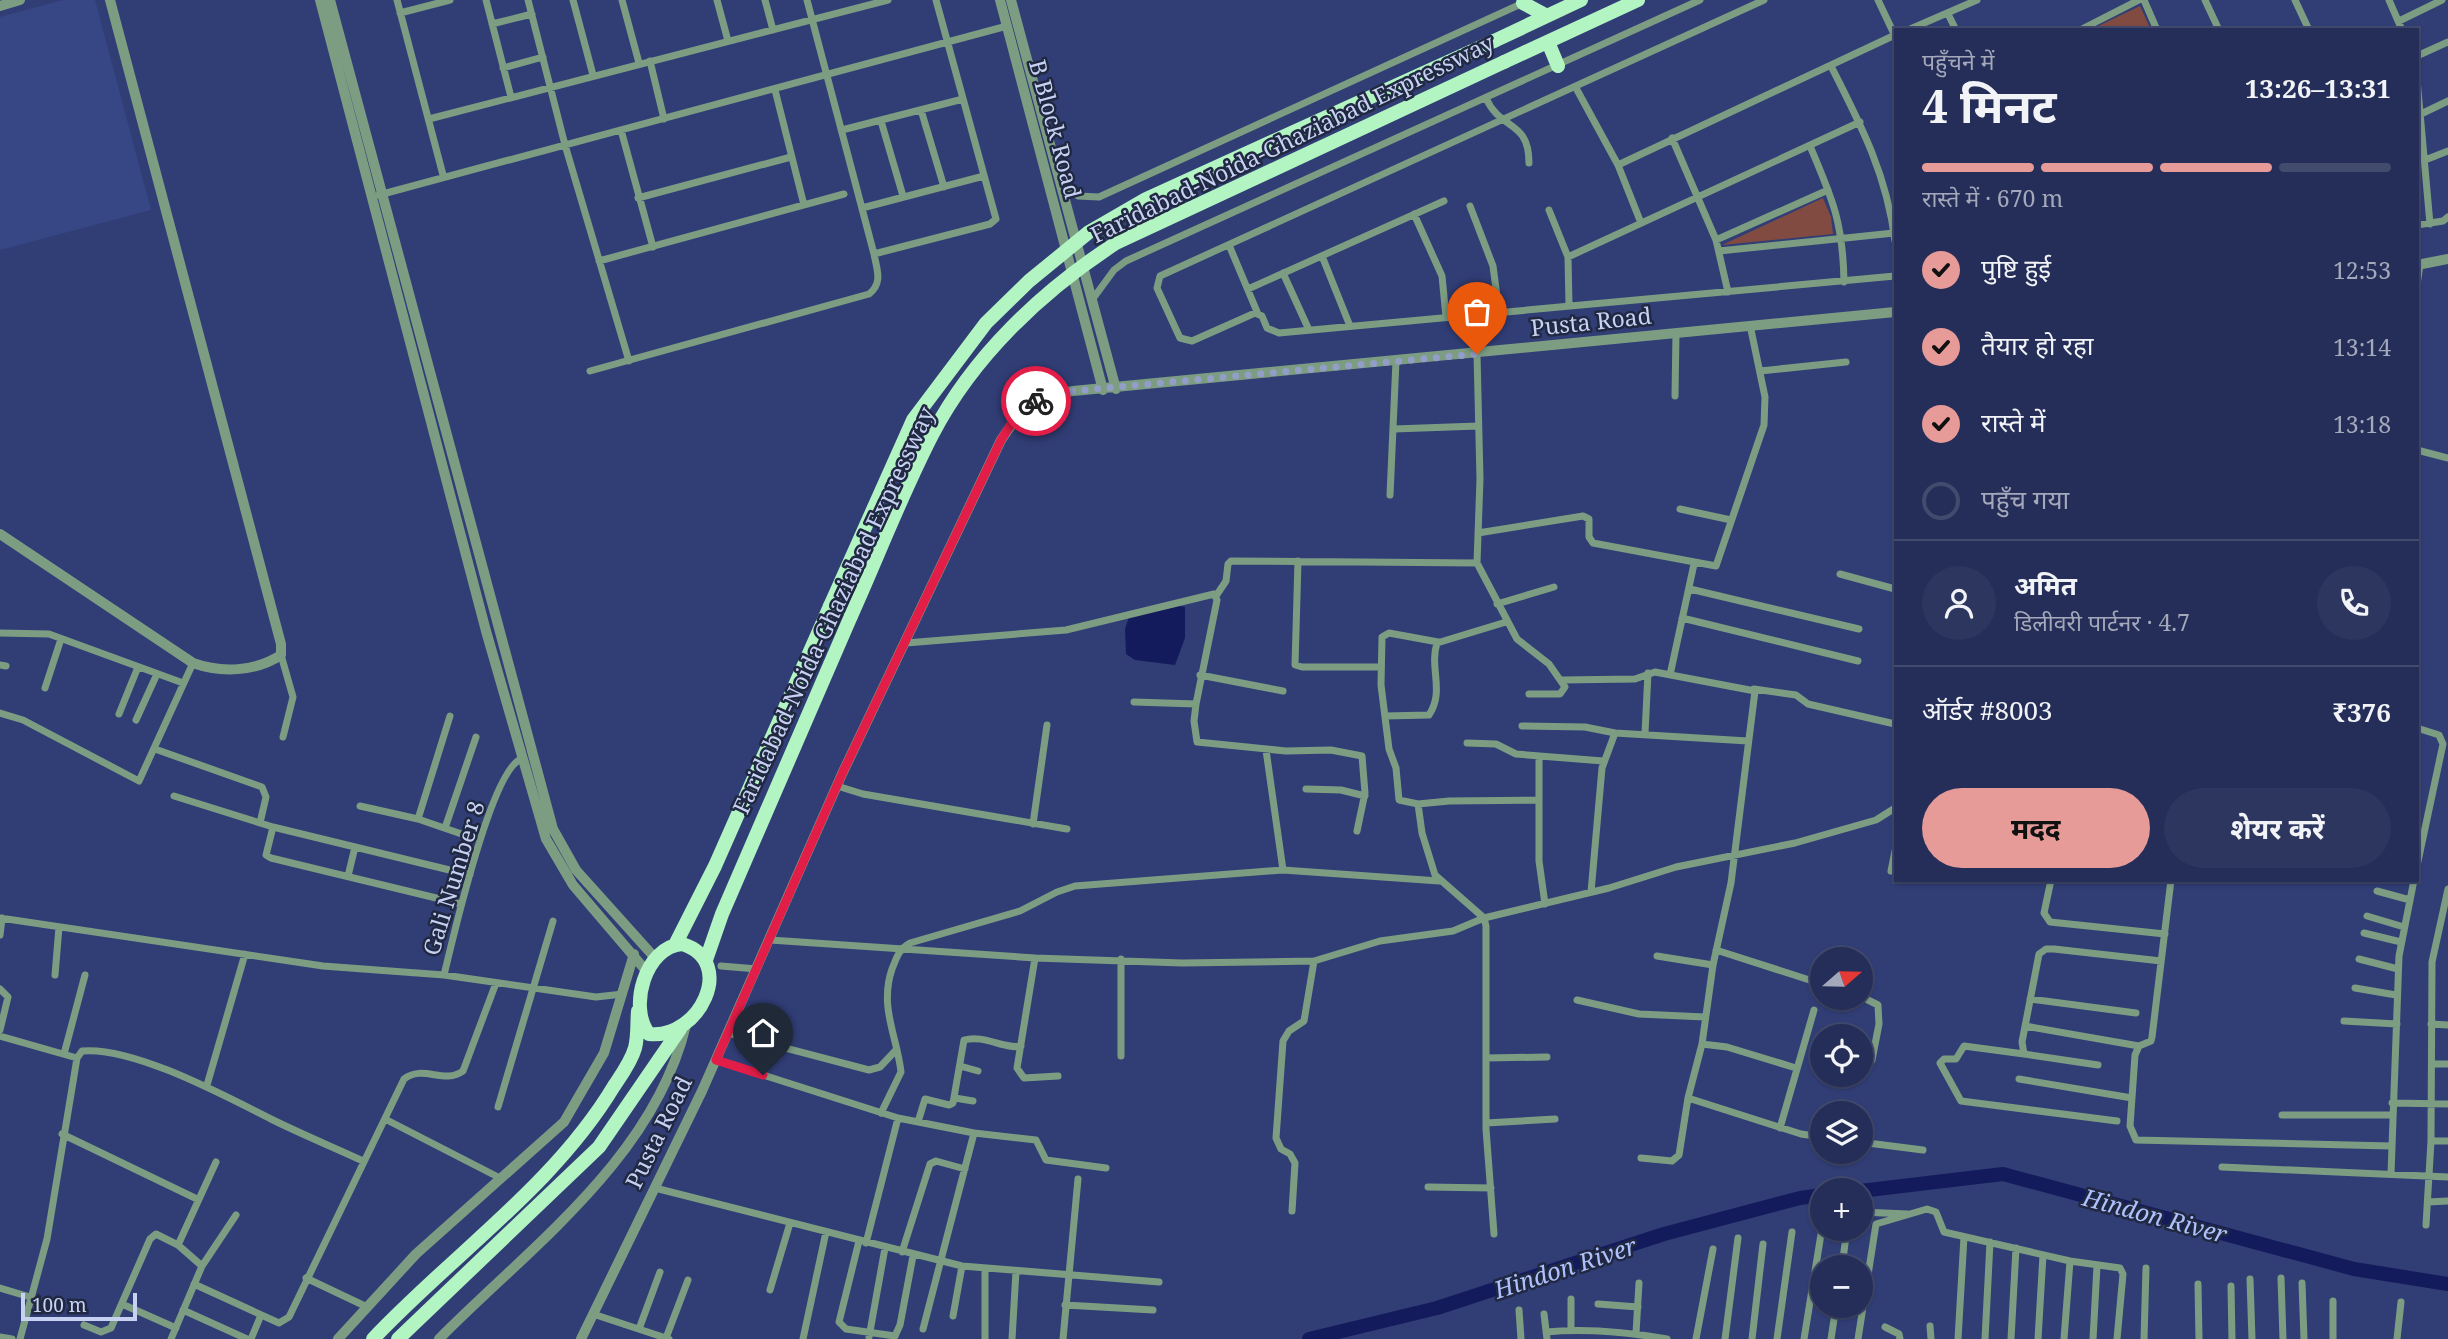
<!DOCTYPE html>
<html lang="hi">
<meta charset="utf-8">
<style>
body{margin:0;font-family:"Noto Serif","Noto Sans Devanagari",serif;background:#2d365e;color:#f1f3f6;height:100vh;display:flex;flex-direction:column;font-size:26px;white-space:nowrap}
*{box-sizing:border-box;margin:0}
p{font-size:23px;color:#a3a8ba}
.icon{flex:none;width:38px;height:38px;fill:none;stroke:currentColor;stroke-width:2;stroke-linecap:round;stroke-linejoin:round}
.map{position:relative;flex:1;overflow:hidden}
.side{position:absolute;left:1894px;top:28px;width:525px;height:854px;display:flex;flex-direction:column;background:#252e58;border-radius:0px;box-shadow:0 2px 5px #0004,0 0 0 2px #424a6e}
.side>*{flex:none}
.needle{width:46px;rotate:70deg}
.fabs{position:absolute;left:1810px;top:947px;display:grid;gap:14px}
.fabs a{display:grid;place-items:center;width:63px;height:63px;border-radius:50%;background:#252e58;box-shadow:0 2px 5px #0004,0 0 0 2px #424a6e;font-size:35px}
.scale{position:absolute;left:21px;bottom:18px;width:116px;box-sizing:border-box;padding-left:7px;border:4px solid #c7d2f3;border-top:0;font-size:19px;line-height:24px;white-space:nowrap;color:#c7d2f3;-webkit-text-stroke:5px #212841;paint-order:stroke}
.pin{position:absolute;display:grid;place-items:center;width:60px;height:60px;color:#fff;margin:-72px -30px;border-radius:50% 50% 50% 0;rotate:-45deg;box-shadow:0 0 7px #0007}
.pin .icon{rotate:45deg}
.courier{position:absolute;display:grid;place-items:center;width:70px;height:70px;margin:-35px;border:5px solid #e11d48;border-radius:50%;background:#fff;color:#222;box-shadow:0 2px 9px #0007}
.headline em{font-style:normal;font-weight:700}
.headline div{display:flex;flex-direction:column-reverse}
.headline{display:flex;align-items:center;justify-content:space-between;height:119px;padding:0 28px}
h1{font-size:46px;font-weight:700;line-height:52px}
.bar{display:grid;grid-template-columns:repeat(4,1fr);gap:10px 7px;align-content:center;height:84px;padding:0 28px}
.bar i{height:9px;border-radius:5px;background:#424a6e}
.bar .selected{background:#e69b98}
.bar p{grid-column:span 4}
.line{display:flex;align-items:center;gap:18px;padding:0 28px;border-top:2px solid #424a6e}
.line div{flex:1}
.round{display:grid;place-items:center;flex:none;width:74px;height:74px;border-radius:37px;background:#2d365e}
ol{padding:0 28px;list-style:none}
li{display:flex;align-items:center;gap:21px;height:77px}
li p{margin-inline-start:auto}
li .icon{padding:7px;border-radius:50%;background:#e69b98;color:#111;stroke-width:4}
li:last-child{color:#a3a8ba}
li i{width:38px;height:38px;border:4px solid #424a6e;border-radius:50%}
.cta{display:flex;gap:14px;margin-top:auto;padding:14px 28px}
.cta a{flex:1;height:80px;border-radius:42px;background:#e69b98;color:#111;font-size:28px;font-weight:700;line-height:80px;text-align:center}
.cta a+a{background:#2d365e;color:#f1f3f6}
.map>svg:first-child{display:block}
</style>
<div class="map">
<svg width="2448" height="1339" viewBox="0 0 2448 1339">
<rect width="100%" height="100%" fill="#313e76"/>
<path fill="#374685" d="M 63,0 L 95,0 L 151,210 L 0,250 L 0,17 Z"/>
<path fill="#814b41" d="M 2140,6 L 2151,30 L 2090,30 Z
M 1823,198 L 1831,217 L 1833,234 L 1722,245 Z"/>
<path fill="#141b5c" d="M 1179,606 L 1185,607 L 1185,638 L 1175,665 L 1135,660 L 1126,654 L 1125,629 L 1129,617 Z"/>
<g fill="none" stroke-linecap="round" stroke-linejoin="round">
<path stroke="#141b5c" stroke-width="14" d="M 1860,1191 L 2003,1174 L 2354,1269 L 2448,1284
M 1309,1339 L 1437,1308 L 1664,1234 L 1800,1198 L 1822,1195"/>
<path stroke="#7d9d83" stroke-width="7" d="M 397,0 L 443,175
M 486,0 L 511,97
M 528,0 L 565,145 L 629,361
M 573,0 L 593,75
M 622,0 L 639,63
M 717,0 L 728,41
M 765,0 L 773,30
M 1764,0 L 1160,276 L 1157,288 L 1180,338 L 1192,341 L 1255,313 L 1262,316 L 1267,328 L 1279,333 L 1895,276
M 1878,0 L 1895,36
M 2144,0 L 2157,30
M 2205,0 L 2219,30
M 2295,0 L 2309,30
M 2389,0 L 2402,30
M 400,13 L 450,0
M 1948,14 L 1956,30
M 2399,21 L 2442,0
M 492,24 L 532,14
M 1908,30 L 1977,0
M 2080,30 L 2139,0
M 2417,56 L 2448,42
M 650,61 L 664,119
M 1831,66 C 1861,125 1887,175 1895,241
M 503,68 L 543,57
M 2417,79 L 2430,224
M 1576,88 L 1618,165 L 1641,223
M 775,90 L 804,205
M 1486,98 C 1500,131 1529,119 1529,163
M 921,110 L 944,187
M 2421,114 L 2448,101
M 429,119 L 888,0
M 881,121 L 903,196
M 621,130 L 653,247
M 842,130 L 963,99
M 1672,138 L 1716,240 L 1728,292
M 1810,146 C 1833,200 1843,223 1844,282
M 2425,160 L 2448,151
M 1618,165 L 1895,35
M 1061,184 L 1078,196 L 1099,197 L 1523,3
M 379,195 L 1007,26
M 638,198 L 791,157
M 1470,206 L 1493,266 L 1499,312
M 862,208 L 984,176
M 1549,210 L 1568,257 L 1569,305
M 1414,214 L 1442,276 L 1446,317
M 2417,225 L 2443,221 L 2448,217
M 1716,240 L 1828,190
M 1229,245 L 1258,314
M 1719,251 L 1894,233
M 874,254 L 990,224 L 996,219 L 936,0
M 1322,256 L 1350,326
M 1568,257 L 1860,122
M 599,261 L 844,194
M 1283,273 L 1309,330
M 2417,285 L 2420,265
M 1248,289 L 1444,201
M 1092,300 L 1114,270 L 1126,261 L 1700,0
M 1477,354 L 1480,479 L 1477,563 L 1517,639 L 1549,664 L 1565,687 L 1560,694 L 1529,694
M 590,371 L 869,294 C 883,283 877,270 874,254 L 807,0
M 1760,371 L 1846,362
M 1675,396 L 1676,333
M 1394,429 L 1478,426
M 2417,450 L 2448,458
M 1390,495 L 1396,361
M 1680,509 L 1731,520
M 1478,533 L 1583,516 L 1589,519 L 1589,537 L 1593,543 L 1716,566 L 1764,425 L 1765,397 L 1750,325
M 1298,561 L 1295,665 L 1302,667 L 1381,667
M 1840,574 L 1895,589
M 1690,589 L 1859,629
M 1216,596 L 1226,581 L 1228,564 L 1231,561 L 1477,563
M 1497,604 L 1554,587
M 1682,618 L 1858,661
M 0,633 L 49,634 L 183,683
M 1438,642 L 1389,633 L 1382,637 L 1381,685 L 1389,749 L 1396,768 L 1399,800 L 1418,804 L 1449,801 L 1539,800
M 906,643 L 1066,630 L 1214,594 L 1217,600 L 1196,704 L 1194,721 L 1197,742 L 1286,751 L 1331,750 L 1362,756 L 1365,793 L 1357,831
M 281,655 L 293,697 L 283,737
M 0,665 L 6,666
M 1200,675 L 1283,691
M 1670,675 L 1694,564
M 1562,680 L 1635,679 L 1655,672 L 1755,691 L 1731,883 L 1713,965 L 1702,1044 L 1688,1098 L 1679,1155 L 1672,1161 L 1641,1158
M 45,688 L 61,639
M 1754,689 L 1796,695 L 1808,704 L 1895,724
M 1134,702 L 1196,704
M 0,713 L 23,720 L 139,781 L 193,663
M 119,714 L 138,667
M 1385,716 L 1429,715 C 1445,691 1429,668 1437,643 L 1506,622
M 136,720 L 157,674
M 1522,726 L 1585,727 L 1615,733
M 2417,728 L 2439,735 L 2443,744 L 2417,866
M 1645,733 L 1648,673
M 1467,743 L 1496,744 L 1516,754 L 1603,761
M 155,749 L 262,787 L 266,797 L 260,823
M 1266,750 L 1283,870
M 1539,756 L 1539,861 L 1545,904
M 837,786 L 863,794 L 1067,829
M 1306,789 L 1341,790 L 1365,796
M 174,796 L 273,827 L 470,875
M 1418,804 L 1422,833 L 1435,875 L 1484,918 L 1486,926 L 1486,1129 L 1494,1234
M 360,806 L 418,819 L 479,840
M 418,819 L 450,716
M 1033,824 L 1047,725
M 273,827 L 266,855 L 271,858 L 461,904
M 445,828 L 476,737
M 1891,871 L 1895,851
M 348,876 L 355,847
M 2051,880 L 2044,913 L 2050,922 L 2165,934
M 2171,880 L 2152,1037 L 2151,1041 L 2139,1046 L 2135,1055 L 2130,1126 L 2136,1140 L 2391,1146
M 2377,891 L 2410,900
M 1591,892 L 1602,768 L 1615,733 L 1748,741
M 2367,916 L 2404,927
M 0,918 L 323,966 L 444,975 L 596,997 L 623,994
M 2364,933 L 2401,942
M 0,935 L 2,918
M 770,940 L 1035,958 L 1182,963 L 1314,961 L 1380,941 L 1453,931 L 1484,918 L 1609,888 L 1676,867 L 1795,843 L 1876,820 L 1895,808
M 1716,950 L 1822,984
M 1657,956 L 1713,965
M 1035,958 L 1017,1068 L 1024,1078 L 1058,1076
M 2359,959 L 2398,969
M 721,966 L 757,969
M 55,975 L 59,927
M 444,975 C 453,938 491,771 521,759
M 2355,988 L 2396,995
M 0,989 L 8,997 L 0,1030
M 1860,996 L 1878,1005 L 1879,1024 L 1872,1060
M 2030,999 L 2136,1013
M 1577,1000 L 1639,1014 L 1705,1017
M 2344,1021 L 2397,1024
M 2431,1024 L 2448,1025
M 2025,1026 L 2139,1046
M 728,1033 L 869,1070 L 880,1067 L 896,1050
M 0,1036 L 77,1058
M 1702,1044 L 1727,1047 L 1796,1068
M 64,1054 L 85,975
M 2024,1054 L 1964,1046 L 1956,1059 L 1944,1059 L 1940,1063 L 1961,1101 L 2117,1121
M 1121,1056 L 1121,959
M 1486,1058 L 1547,1057
M 716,1060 L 898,1118 L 974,1133 L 1036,1140 L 1046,1160 L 1106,1168
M 2432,1064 L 2448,1064
M 2098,1065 L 2024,1054 L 2022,1042 L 2039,954 L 2046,949 L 2054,949 L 2161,961
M 960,1066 L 978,1071
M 2019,1079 L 2132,1098
M 207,1085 L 245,954
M 955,1098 L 973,1101
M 1688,1098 L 1801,1134 L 1822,1137
M 2392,1103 L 2448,1104
M 498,1107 L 553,921
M 881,1113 L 901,1072 C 897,1036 879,1007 892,969 C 897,957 898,950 910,943 L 1020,911 L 1057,892 L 1075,886 L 1283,870 L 1439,881
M 2282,1115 L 2392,1115
M 385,1119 L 500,1178
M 918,1122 L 925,1099 L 949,1105 L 953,1103 L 964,1040 C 984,1034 1005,1050 1021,1046
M 1486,1123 L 1555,1119
M 1780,1128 L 1814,1010
M 62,1134 L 197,1199
M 2431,1141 L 2448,1141
M 1860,1142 L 1923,1150
M 2222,1167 L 2448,1177
M 2391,1174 L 2399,956 L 2414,880
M 1428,1187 L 1491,1188
M 655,1188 L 962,1266 L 1159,1282
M 2428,1202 L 2448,1201
M 1292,1211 L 1295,1163 L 1290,1154 L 1281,1149 L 1276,1138 L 1283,1041 L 1289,1031 L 1304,1021 L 1314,961
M 1860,1212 L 1908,1214
M 2426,1225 L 2431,1141 L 2432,962 L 2448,889
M 859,1241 L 839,1322 L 846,1329 L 895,1336 L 900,1325 L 913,1256
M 866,1243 L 898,1118
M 178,1245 L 216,1162
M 902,1252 L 930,1164 L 936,1161 L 965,1169
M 1842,1267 L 1847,1228
M 985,1269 L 985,1339
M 306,1278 L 365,1306
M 2281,1278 L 2283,1339
M 2250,1279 L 2252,1339
M 2302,1283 L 2304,1339
M 194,1284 L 279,1323 L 289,1317 L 404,1079 C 423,1064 444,1085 463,1071 L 496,983
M 2198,1284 L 2199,1339
M 2231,1286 L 2232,1339
M 0,1288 L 30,1297
M 770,1290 L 790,1223
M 1571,1299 L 1571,1329
M 2333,1301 L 2333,1339
M 122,1304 L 176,1328
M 1598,1304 L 1638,1307
M 1065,1305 L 1153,1310
M 183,1310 L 247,1339
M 1519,1310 L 1521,1339
M 593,1314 L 669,1339
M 1544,1314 L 1547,1339
M 953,1316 L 962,1266
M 84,1325 L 101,1332 L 111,1328 L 150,1239 L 156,1234 L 178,1245 L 202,1266
M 1930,1326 L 1931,1339
M 1885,1327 L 1899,1334 L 1900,1339
M 639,1329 L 660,1272
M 923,1329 L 974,1133
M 1546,1332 C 1587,1328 1627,1332 1667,1339
M 1636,1333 L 1639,1283
M 0,1337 L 12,1339
M 869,1337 L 885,1248
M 666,1338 L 688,1280
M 20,1339 L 47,1239 L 77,1058 L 82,1051 C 133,1046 225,1096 271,1119 C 301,1134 333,1147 363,1161
M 171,1339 L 202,1266 L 236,1215
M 251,1339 L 261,1315
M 803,1339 L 826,1232
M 1012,1339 L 1016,1271
M 1063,1339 L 1078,1179
M 1696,1339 L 1713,1249
M 1725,1339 L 1738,1238
M 1752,1339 L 1763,1244
M 1777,1339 L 1792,1232
M 1804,1339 L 1822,1228
M 1831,1339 L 1836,1306
M 1858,1339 L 1876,1224 L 1927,1209 L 1936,1212 L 1944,1232 L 2070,1261 L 2120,1268 L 2123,1274 L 2117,1339
M 1958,1339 L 1964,1237
M 1985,1339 L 1990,1242
M 2011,1339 L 2016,1248
M 2038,1339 L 2043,1255
M 2064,1339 L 2070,1261
M 2093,1339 L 2097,1266
M 2144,1339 L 2146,1268
M 2397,1339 L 2401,1302"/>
<path stroke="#7d9d83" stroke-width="10" d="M 320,0 L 486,631 L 546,839 L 573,885 L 648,973
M 330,0 L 553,829 L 576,870 L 656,959
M 1000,0 L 1103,390
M 1011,0 L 1116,389
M 0,6 L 20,0
M 2417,265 L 2448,259
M 0,534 L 193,663 C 221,673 255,672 281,655 L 281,644 L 110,0
M 338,1339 L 416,1254 L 564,1122 L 604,1053 L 634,954
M 439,1339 C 530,1247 654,1158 686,1025
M 581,1339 L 702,1091 L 842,774 L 1001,440 C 1019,412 1038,395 1073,391 L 1895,312"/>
<path stroke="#b2f5c2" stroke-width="14" d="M 1523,3 L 1547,16
M 1494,41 L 1581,0
M 1548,42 L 1558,66
M 1504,62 L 1638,0
M 682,944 C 738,961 699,1040 649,1034 C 628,1008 645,947 682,944 Z
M 675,945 L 715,866 L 830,606
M 706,960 L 722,914 L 851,616
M 373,1339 C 452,1255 554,1186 614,1086 C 622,1074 631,1062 635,1048 C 638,1037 637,1023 638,1011
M 398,1339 L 599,1147 L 680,1029"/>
<path stroke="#b2f5c2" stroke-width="14" d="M 830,606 L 913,420 L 986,323 L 1029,281 L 1089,232 L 1146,199 L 1494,41
M 851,616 C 878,556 902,493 932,435 C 973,356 1042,291 1116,243 L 1504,62"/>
</g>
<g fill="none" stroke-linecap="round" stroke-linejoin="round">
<path stroke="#929ec7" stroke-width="7" stroke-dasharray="0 12.6" d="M 1036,401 L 1073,391 L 1477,354"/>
<path stroke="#e11d48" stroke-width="9" d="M 763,1075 L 716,1060 L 842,774 L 1001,440 L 1013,421 L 1036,401"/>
</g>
<g text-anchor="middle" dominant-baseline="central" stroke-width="5" stroke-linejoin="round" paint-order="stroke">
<g font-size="23" fill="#c7d2f3" stroke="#212841">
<text transform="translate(1056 129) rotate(75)">B Block Road</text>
<text transform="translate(1292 138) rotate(-26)">Faridabad-Noida-Ghaziabad Expressway</text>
<text transform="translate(1591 321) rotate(-6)">Pusta Road</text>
<text transform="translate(833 610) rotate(-65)">Faridabad-Noida-Ghaziabad Expressway</text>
<text transform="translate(453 878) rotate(-73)">Gali Number 8</text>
<text transform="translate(658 1132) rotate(-64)">Pusta Road</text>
</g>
<g font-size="24" font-style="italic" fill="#aec1fc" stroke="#212841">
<text transform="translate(2155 1215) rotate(15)">Hindon River</text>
<text transform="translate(1565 1267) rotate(-18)">Hindon River</text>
</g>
</g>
</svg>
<div class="fabs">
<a><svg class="needle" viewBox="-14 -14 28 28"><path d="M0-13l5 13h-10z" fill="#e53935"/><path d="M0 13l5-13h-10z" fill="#a3a8ba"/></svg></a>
<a><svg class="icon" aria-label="locate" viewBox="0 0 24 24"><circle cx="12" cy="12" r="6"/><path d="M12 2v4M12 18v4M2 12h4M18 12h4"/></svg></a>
<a><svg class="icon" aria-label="layers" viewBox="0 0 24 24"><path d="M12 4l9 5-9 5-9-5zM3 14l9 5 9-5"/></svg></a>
<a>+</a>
<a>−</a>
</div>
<div class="scale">100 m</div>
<div class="pin" style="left:1477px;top:354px;background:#ea580c"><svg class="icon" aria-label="bag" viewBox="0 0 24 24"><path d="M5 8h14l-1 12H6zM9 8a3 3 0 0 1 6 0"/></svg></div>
<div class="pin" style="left:763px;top:1075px;background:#1f2937"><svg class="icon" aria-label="home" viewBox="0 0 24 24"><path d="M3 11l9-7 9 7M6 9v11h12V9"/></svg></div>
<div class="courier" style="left:1036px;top:401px"><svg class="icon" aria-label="bike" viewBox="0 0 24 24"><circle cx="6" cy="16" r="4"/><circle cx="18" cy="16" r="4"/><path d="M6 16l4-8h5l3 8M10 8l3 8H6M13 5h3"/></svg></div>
<section class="side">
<div class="headline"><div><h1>4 मिनट</h1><p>पहुँचने में</p></div><em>13:26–13:31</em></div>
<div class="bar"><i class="selected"></i><i class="selected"></i><i class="selected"></i><i></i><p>रास्ते में · 670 m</p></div>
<ol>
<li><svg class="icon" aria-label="check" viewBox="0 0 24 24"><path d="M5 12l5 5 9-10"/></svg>पुष्टि हुई<p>12:53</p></li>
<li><svg class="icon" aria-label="check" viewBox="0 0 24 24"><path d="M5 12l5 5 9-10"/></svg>तैयार हो रहा<p>13:14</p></li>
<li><svg class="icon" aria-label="check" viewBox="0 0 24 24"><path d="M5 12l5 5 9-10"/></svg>रास्ते में<p>13:18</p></li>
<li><i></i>पहुँच गया</li>
</ol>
<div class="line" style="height:126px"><a class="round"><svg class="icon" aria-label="person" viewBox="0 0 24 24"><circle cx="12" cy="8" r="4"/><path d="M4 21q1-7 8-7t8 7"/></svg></a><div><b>अमित</b><p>डिलीवरी पार्टनर · 4.7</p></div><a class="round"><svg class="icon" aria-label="phone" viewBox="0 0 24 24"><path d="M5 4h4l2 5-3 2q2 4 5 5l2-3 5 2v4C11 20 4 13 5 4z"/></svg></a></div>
<div class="line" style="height:91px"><div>ऑर्डर #8003</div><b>₹376</b></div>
<div class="cta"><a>मदद</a><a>शेयर करें</a></div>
</section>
</div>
